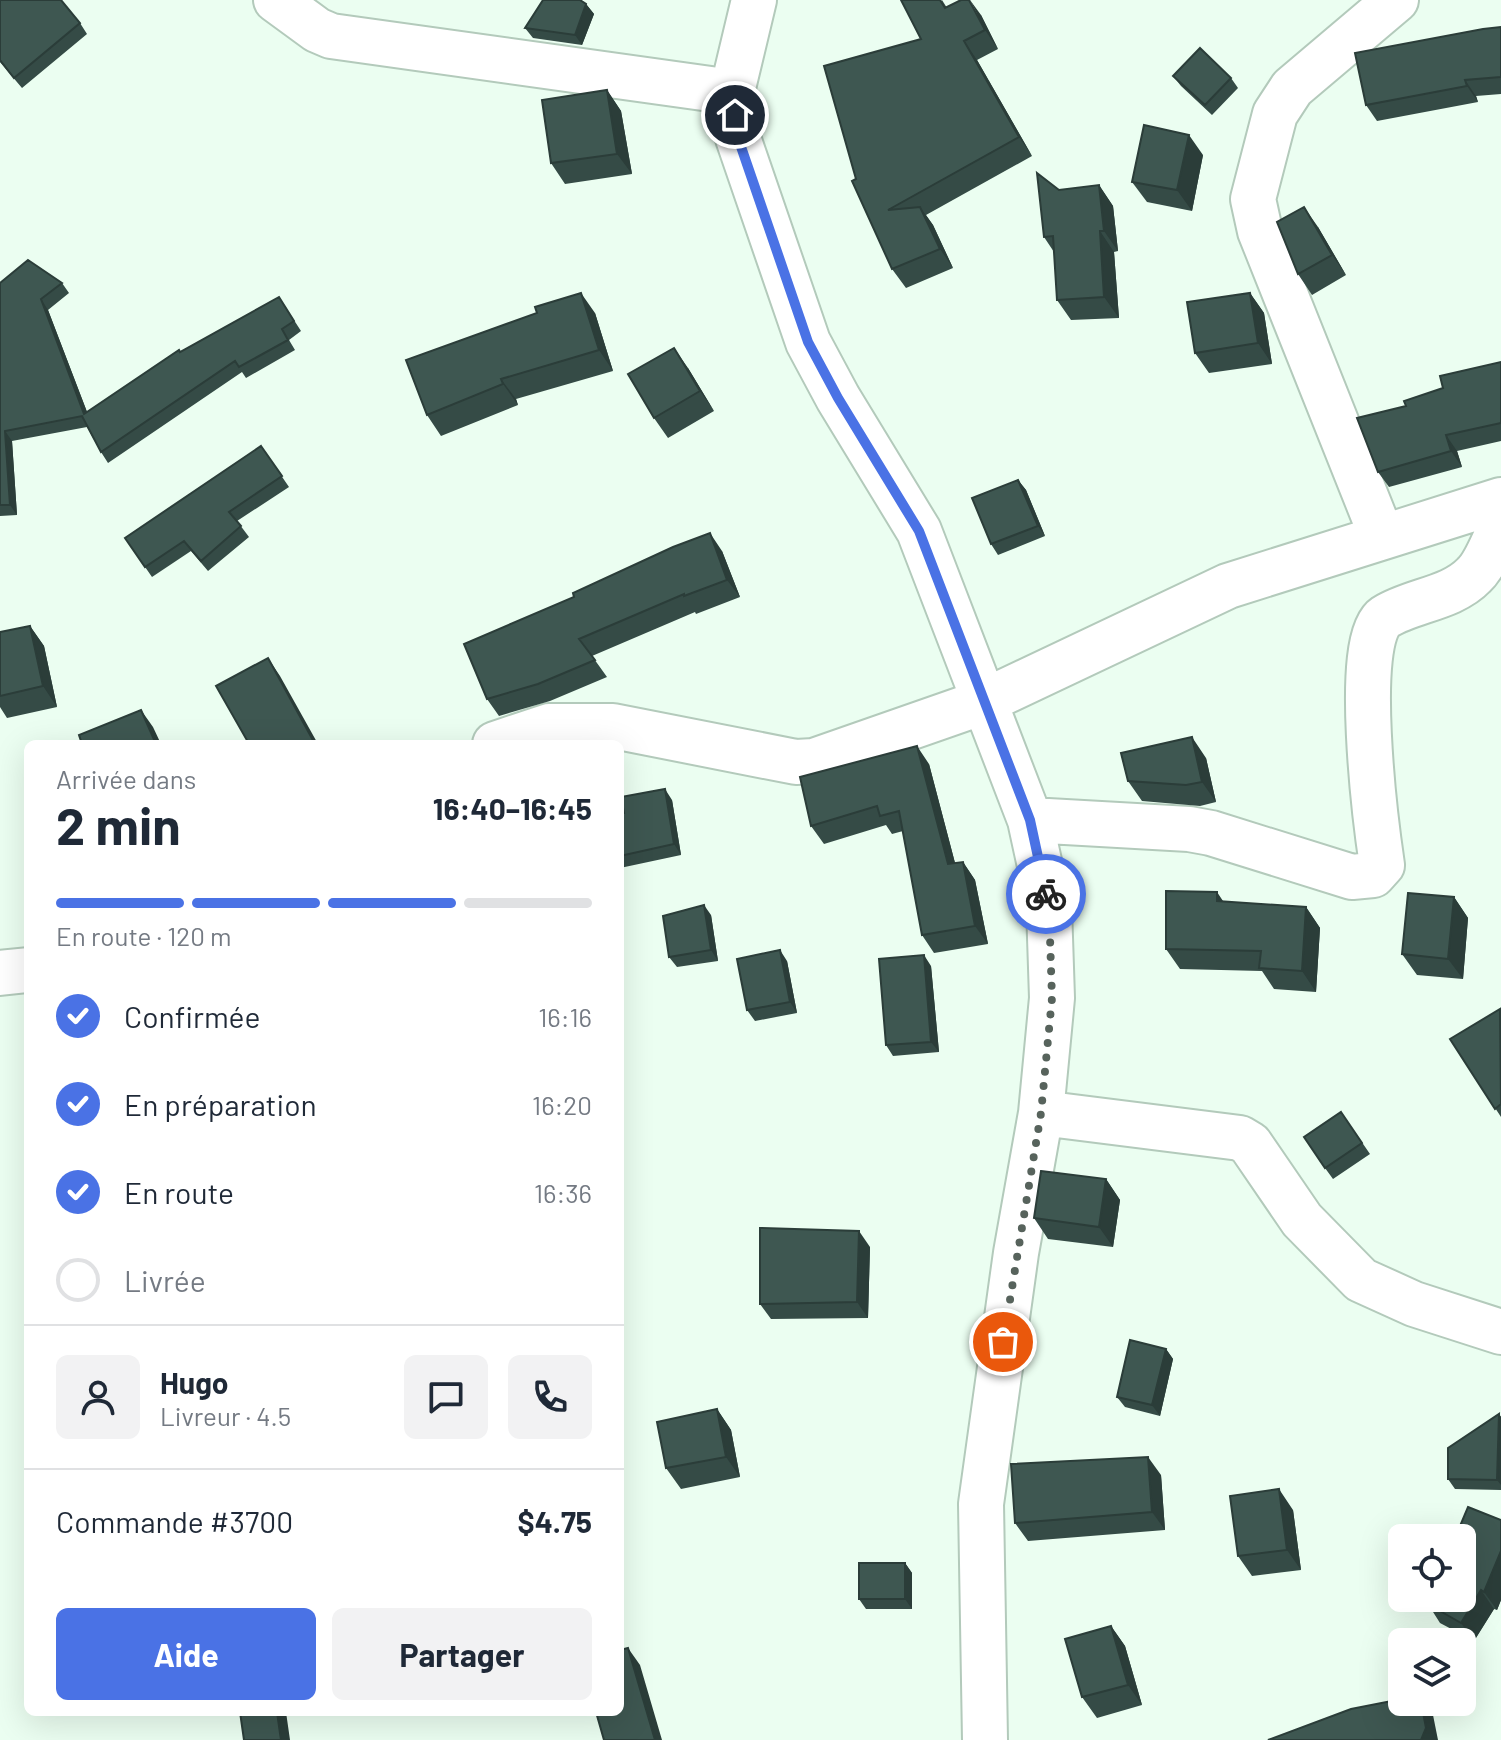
<!DOCTYPE html>
<html lang="fr">
<meta charset="utf-8">
<style>
body{margin:0;font-family:Barlow,sans-serif;background:#f2f2f3;color:#1f2937;height:100vh;display:flex;flex-direction:column;font-size:30px;white-space:nowrap}
*{box-sizing:border-box;margin:0}
p{font-size:26px;color:#747a83}
.icon{flex:none;width:44px;height:44px;fill:none;stroke:currentColor;stroke-width:2;stroke-linecap:round;stroke-linejoin:round}
.map{position:relative;flex:1;overflow:hidden}
.sheet{position:absolute;left:24px;top:740px;width:600px;height:976px;display:flex;flex-direction:column;background:#fff;border-radius:12px;box-shadow:0 8px 32px #0002}
.sheet>*{flex:none}
.fabs{position:absolute;left:1388px;top:1524px;display:grid;gap:16px}
.fabs a{display:grid;place-items:center;width:88px;height:88px;border-radius:12px;background:#fff;box-shadow:0 8px 32px #0002;font-size:40px}
.pin{position:absolute;display:grid;place-items:center;width:68px;height:68px;color:#fff;margin:-34px;border:4px solid #fff;border-radius:50%;box-shadow:0 2px 8px #0007}
.courier{position:absolute;display:grid;place-items:center;width:80px;height:80px;margin:-40px;border:6px solid #4a72e5;border-radius:50%;background:#fff;color:#222;box-shadow:0 2px 10px #0007}
.summary em{font-style:normal;font-weight:700}
.summary div{display:flex;flex-direction:column-reverse}
.summary{display:flex;align-items:center;justify-content:space-between;height:136px;padding:0 32px}
h1{font-size:52px;font-weight:700;line-height:60px}
.bar{display:grid;grid-template-columns:repeat(4,1fr);gap:12px 8px;align-content:center;height:96px;padding:0 32px}
.bar i{height:10px;border-radius:6px;background:#e0e1e3}
.bar .on{background:#4a72e5}
.bar p{grid-column:span 4}
.line{display:flex;align-items:center;gap:20px;padding:0 32px;border-top:2px solid #e0e1e3}
.line div{flex:1}
.round{display:grid;place-items:center;flex:none;width:84px;height:84px;border-radius:12px;background:#f2f2f3}
ol{padding:0 32px;list-style:none}
li{display:flex;align-items:center;gap:24px;height:88px}
li p{margin-inline-start:auto}
li .icon{padding:8px;border-radius:50%;background:#4a72e5;color:#fff;stroke-width:4}
li:last-child{color:#747a83}
li i{width:44px;height:44px;border:4px solid #e0e1e3;border-radius:50%}
.primary-button{display:flex;gap:16px;margin-top:auto;padding:16px 32px}
.primary-button a{flex:1;height:92px;border-radius:12px;background:#4a72e5;color:#fff;font-size:32px;font-weight:700;line-height:92px;text-align:center}
.primary-button a+a{background:#f2f2f3;color:#1f2937}
.map>svg:first-child{display:block}
</style>
<div class="map">
<svg width="1501" height="1740" viewBox="0 0 1501 1740">
<rect width="100%" height="100%" fill="#ebfef1"/>
<g fill="none" stroke-linecap="round" stroke-linejoin="round">
<g stroke="#b3cabb" stroke-width="48">
<path id="minor" d="M 276,0 L 317,30 L 331,36 L 732,92
M 754,0 L 732,92 L 738,138 L 808,342 L 838,398 L 919,531 L 1030,820 L 1049,907 L 1052,998 L 1041,1113 L 1016,1253 L 981,1504 L 985,1740
M 1382,537 L 1260,231 L 1253,199 L 1275,114 L 1292,88 L 1396,0
M 495,744 L 549,726 L 613,726 L 796,762 L 814,761 L 983,702 L 1228,586 L 1501,500
M 1030,820 L 1189,829 L 1211,833 L 1352,877 L 1373,875 L 1382,865 C 1376,825 1352,639 1385,617 C 1412,600 1451,599 1474,575 C 1486,564 1493,541 1501,527
M 0,973 L 28,970
M 1041,1113 L 1240,1138 L 1250,1144 L 1302,1220 L 1361,1280 L 1414,1304 L 1501,1332"/>
</g>
<use href="#minor" stroke="#fff" stroke-width="44"/>
</g>
<path fill="#354b46" d="M 0,0 L 80,23 L 87,34 L 22,88 L 0,62 Z
M 942,0 L 947,8 L 981,15 L 998,49 L 977,60 L 1032,156 L 926,215 L 933,225 L 953,268 L 906,288 L 892,269 L 856,179 L 921,39 Z
M 586,4 L 594,14 L 582,45 L 533,38 L 525,28 Z
M 1501,27 L 1501,94 L 1476,96 L 1478,102 L 1377,121 L 1366,105 Z
M 1173,76 L 1231,78 L 1238,88 L 1212,115 L 1181,86 Z
M 607,90 L 621,111 L 632,174 L 565,184 L 551,163 Z
M 1203,155 L 1192,211 L 1147,202 L 1132,182 Z
M 1099,185 L 1113,206 L 1118,251 L 1114,252 L 1119,318 L 1071,320 L 1057,300 L 1054,252 L 1044,237 L 1059,190 Z
M 1318,227 L 1346,275 L 1312,295 L 1298,274 Z
M 0,283 L 62,283 L 69,293 L 48,310 L 87,412 L 180,352 L 279,297 L 301,331 L 289,340 L 295,350 L 246,378 L 242,372 L 108,463 L 101,452 L 87,427 L 12,441 L 17,515 L 0,516 Z
M 1250,293 L 1264,313 L 1272,364 L 1209,373 L 1195,353 Z
M 595,313 L 613,371 L 516,399 L 518,405 L 441,436 L 427,415 Z
M 1501,362 L 1501,441 L 1457,451 L 1462,467 L 1389,487 L 1378,472 L 1406,406 Z
M 688,368 L 714,411 L 668,438 L 654,418 Z
M 261,446 L 289,487 L 237,521 L 249,537 L 208,571 L 191,551 L 152,577 L 125,538 Z
M 1018,480 L 1026,490 L 1045,536 L 998,555 L 991,544 Z
M 722,551 L 740,597 L 696,614 L 695,612 L 592,656 L 607,677 L 550,701 L 499,716 L 487,699 L 464,644 Z
M 30,626 L 44,646 L 57,707 L 7,718 L 0,707 L 0,632 Z
M 1206,758 L 1216,802 L 1200,806 L 1142,801 L 1128,781 Z
M 929,764 L 955,863 L 963,862 L 975,880 L 988,944 L 934,953 L 922,935 L 903,831 L 892,834 L 886,825 L 824,844 L 811,826 Z
M 672,800 L 681,855 L 620,868 L 620,814 Z
M 1454,897 L 1468,918 L 1463,979 L 1417,975 L 1402,954 Z
M 1223,902 L 1306,907 L 1320,928 L 1316,992 L 1274,989 L 1262,971 L 1180,969 L 1166,949 Z
M 711,915 L 718,961 L 677,967 L 669,957 Z
M 787,961 L 797,1013 L 755,1021 L 747,1010 Z
M 931,966 L 939,1052 L 893,1056 L 886,1045 Z
M 1501,1010 L 1501,1117 L 1450,1039 Z
M 1341,1112 L 1370,1154 L 1333,1179 L 1325,1168 Z
M 1106,1179 L 1120,1200 L 1113,1247 L 1048,1239 L 1034,1218 Z
M 870,1247 L 868,1318 L 771,1319 L 760,1304 Z
M 1166,1349 L 1173,1359 L 1160,1416 L 1125,1407 L 1117,1397 Z
M 717,1409 L 731,1430 L 740,1477 L 681,1489 L 666,1468 Z
M 1499,1414 L 1501,1417 L 1501,1490 L 1455,1489 L 1448,1479 Z
M 1161,1475 L 1165,1530 L 1028,1541 L 1015,1523 Z
M 1293,1510 L 1301,1570 L 1252,1576 L 1238,1556 Z
M 1501,1520 L 1501,1600 L 1497,1610 L 1494,1609 L 1474,1641 L 1440,1623 L 1428,1604 Z
M 905,1563 L 912,1573 L 912,1609 L 866,1609 L 859,1599 Z
M 1111,1626 L 1125,1646 L 1142,1705 L 1097,1718 L 1082,1697 Z"/>
<path fill="#2b3d39" d="M 970,0 L 981,15 L 998,49 L 985,30 Z
M 586,4 L 594,14 L 582,45 L 575,35 Z
M 964,41 L 977,60 L 1032,156 L 1019,137 Z
M 1465,80 L 1476,96 L 1478,102 L 1467,86 Z
M 607,90 L 621,111 L 632,174 L 617,154 Z
M 1189,135 L 1203,155 L 1192,211 L 1177,190 Z
M 1099,185 L 1113,206 L 1118,251 L 1104,231 Z
M 920,207 L 933,225 L 953,268 L 940,249 Z
M 1304,207 L 1318,227 L 1346,275 L 1332,255 Z
M 1100,231 L 1114,252 L 1119,318 L 1104,297 Z
M 581,293 L 595,313 L 613,371 L 599,350 Z
M 1250,293 L 1264,313 L 1272,364 L 1258,343 Z
M 41,299 L 48,310 L 92,425 L 84,414 Z
M 674,348 L 688,368 L 714,411 L 700,391 Z
M 501,379 L 516,399 L 518,405 L 503,384 Z
M 5,431 L 12,441 L 17,515 L 10,505 Z
M 1446,435 L 1457,451 L 1462,467 L 1451,451 Z
M 1018,480 L 1026,490 L 1045,536 L 1038,526 Z
M 710,533 L 722,551 L 740,597 L 727,580 Z
M 30,626 L 44,646 L 57,707 L 43,686 Z
M 268,658 L 280,676 L 318,744 L 315,744 Z
M 141,710 L 153,727 L 161,744 L 156,744 Z
M 1192,737 L 1206,758 L 1216,802 L 1202,782 Z
M 917,746 L 929,764 L 960,882 L 948,864 Z
M 665,789 L 672,800 L 681,855 L 674,844 Z
M 963,862 L 975,880 L 988,944 L 975,926 Z
M 1217,892 L 1231,913 L 1217,901 Z
M 1454,897 L 1468,918 L 1463,979 L 1448,959 Z
M 704,905 L 711,915 L 718,961 L 711,950 Z
M 1306,907 L 1320,928 L 1316,992 L 1302,971 Z
M 780,950 L 787,961 L 797,1013 L 790,1002 Z
M 924,955 L 931,966 L 939,1052 L 931,1042 Z
M 1106,1179 L 1120,1200 L 1113,1247 L 1099,1227 Z
M 859,1231 L 870,1247 L 868,1318 L 857,1302 Z
M 1166,1349 L 1173,1359 L 1160,1416 L 1152,1405 Z
M 717,1409 L 731,1430 L 740,1477 L 726,1457 Z
M 1499,1414 L 1501,1417 L 1501,1485 L 1497,1480 Z
M 1148,1457 L 1161,1475 L 1165,1530 L 1152,1512 Z
M 1279,1489 L 1293,1510 L 1301,1570 L 1287,1550 Z
M 1501,1551 L 1501,1600 L 1497,1610 L 1484,1592 Z
M 905,1563 L 912,1573 L 912,1609 L 905,1599 Z
M 1481,1590 L 1494,1609 L 1474,1641 L 1461,1623 Z
M 1111,1626 L 1125,1646 L 1142,1705 L 1128,1685 Z
M 628,1648 L 640,1665 L 662,1740 L 655,1740 Z
M 1421,1702 L 1424,1702 L 1433,1715 L 1438,1740 L 1421,1740 Z
M 277,1712 L 286,1712 L 290,1740 L 281,1740 Z"/>
<path fill="#3e5751" stroke="#2b3d39" stroke-width="2" d="M 0,0 L 61,0 L 80,23 L 14,78 L 0,60 Z
M 543,0 L 580,0 L 586,4 L 575,35 L 525,28 Z
M 901,0 L 940,0 L 945,8 L 961,0 L 969,0 L 985,30 L 964,41 L 1019,137 L 888,210 L 920,207 L 940,249 L 892,269 L 852,181 L 856,179 L 824,66 L 921,39 Z
M 1501,27 L 1501,77 L 1465,80 L 1467,86 L 1366,105 L 1355,53 L 1483,29 Z
M 1200,48 L 1231,78 L 1205,105 L 1173,76 Z
M 607,90 L 617,154 L 551,163 L 542,100 Z
M 1144,125 L 1189,135 L 1177,190 L 1132,182 Z
M 1037,173 L 1059,190 L 1099,185 L 1104,231 L 1100,231 L 1104,297 L 1057,300 L 1053,236 L 1044,237 Z
M 1304,207 L 1332,255 L 1298,274 L 1277,222 Z
M 28,260 L 62,283 L 41,299 L 84,414 L 179,350 L 180,352 L 279,297 L 294,321 L 282,329 L 288,340 L 239,367 L 235,361 L 101,452 L 82,416 L 5,431 L 10,505 L 0,505 L 0,283 Z
M 581,293 L 599,350 L 501,379 L 503,384 L 427,415 L 406,360 L 537,313 L 535,307 Z
M 1250,293 L 1258,343 L 1195,353 L 1187,302 Z
M 674,348 L 700,391 L 654,418 L 628,374 Z
M 1501,362 L 1501,423 L 1446,435 L 1451,451 L 1378,472 L 1357,418 L 1406,406 L 1404,401 L 1443,388 L 1440,376 Z
M 261,446 L 282,476 L 229,512 L 241,526 L 201,561 L 184,541 L 145,567 L 125,538 Z
M 1018,480 L 1038,526 L 991,544 L 972,498 Z
M 710,533 L 727,580 L 684,596 L 684,594 L 579,639 L 595,660 L 538,684 L 487,699 L 464,644 L 574,597 L 573,593 L 673,547 Z
M 30,626 L 43,686 L 0,696 L 0,632 Z
M 268,658 L 315,744 L 244,744 L 248,742 L 216,686 Z
M 141,710 L 156,744 L 82,744 L 79,735 Z
M 1192,737 L 1202,782 L 1186,785 L 1128,781 L 1121,753 Z
M 917,746 L 948,864 L 963,862 L 975,926 L 922,935 L 899,811 L 880,816 L 877,806 L 811,826 L 800,777 Z
M 665,789 L 674,844 L 620,856 L 620,814 L 624,813 L 621,797 Z
M 1166,891 L 1217,892 L 1217,901 L 1306,907 L 1302,971 L 1259,968 L 1261,951 L 1166,949 Z
M 1408,893 L 1454,897 L 1448,959 L 1402,954 Z
M 704,905 L 711,950 L 669,957 L 663,916 Z
M 780,950 L 790,1002 L 747,1010 L 737,959 Z
M 924,955 L 931,1042 L 886,1045 L 879,959 Z
M 1500,1009 L 1501,1104 L 1495,1109 L 1450,1039 Z
M 1341,1112 L 1362,1143 L 1325,1168 L 1304,1137 Z
M 1041,1171 L 1106,1179 L 1099,1227 L 1034,1218 Z
M 760,1228 L 859,1231 L 857,1302 L 760,1304 Z
M 1130,1340 L 1166,1349 L 1152,1405 L 1117,1397 Z
M 717,1409 L 726,1457 L 666,1468 L 657,1422 Z
M 1499,1414 L 1497,1480 L 1448,1479 L 1448,1448 Z
M 1148,1457 L 1152,1512 L 1015,1523 L 1011,1464 Z
M 1279,1489 L 1287,1550 L 1238,1556 L 1230,1496 Z
M 1468,1507 L 1501,1520 L 1501,1551 L 1484,1592 L 1481,1590 L 1461,1623 L 1428,1604 L 1430,1598 L 1462,1598 L 1462,1538 L 1455,1538 Z
M 859,1563 L 905,1563 L 905,1599 L 859,1599 Z
M 1111,1626 L 1128,1685 L 1082,1697 L 1065,1639 Z
M 628,1648 L 655,1740 L 604,1740 L 596,1712 L 620,1712 L 620,1650 Z
M 1402,1699 L 1402,1702 L 1421,1702 L 1426,1728 L 1421,1740 L 1268,1740 L 1351,1709 Z
M 240,1712 L 277,1712 L 281,1740 L 244,1740 Z"/>
<g fill="none" stroke-linecap="round" stroke-linejoin="round">
<path stroke="#57635c" stroke-width="8" stroke-dasharray="0 14.4" d="M 1003,1342 L 1041,1113 L 1052,998 L 1049,907 L 1046,894"/>
<path stroke="#4a72e5" stroke-width="10" d="M 735,115 L 738,138 L 808,342 L 838,398 L 919,531 L 1030,820 L 1046,894"/>
</g>
</svg>
<div class="fabs">
<a><svg class="icon" aria-label="locate" viewBox="0 0 24 24"><circle cx="12" cy="12" r="6"/><path d="M12 2v4M12 18v4M2 12h4M18 12h4"/></svg></a>
<a><svg class="icon" aria-label="layers" viewBox="0 0 24 24"><path d="M12 4l9 5-9 5-9-5zM3 14l9 5 9-5"/></svg></a>
</div>
<div class="pin" style="left:1003px;top:1342px;background:#ea580c"><svg class="icon" aria-label="bag" viewBox="0 0 24 24"><path d="M5 8h14l-1 12H6zM9 8a3 3 0 0 1 6 0"/></svg></div>
<div class="pin" style="left:735px;top:115px;background:#1f2937"><svg class="icon" aria-label="home" viewBox="0 0 24 24"><path d="M3 11l9-7 9 7M6 9v11h12V9"/></svg></div>
<div class="courier" style="left:1046px;top:894px"><svg class="icon" aria-label="bike" viewBox="0 0 24 24"><circle cx="6" cy="16" r="4"/><circle cx="18" cy="16" r="4"/><path d="M6 16l4-8h5l3 8M10 8l3 8H6M13 5h3"/></svg></div>
<section class="sheet">
<div class="summary"><div><h1>2 min</h1><p>Arrivée dans</p></div><em>16:40–16:45</em></div>
<div class="bar"><i class="on"></i><i class="on"></i><i class="on"></i><i></i><p>En route · 120 m</p></div>
<ol>
<li><svg class="icon" aria-label="check" viewBox="0 0 24 24"><path d="M5 12l5 5 9-10"/></svg>Confirmée<p>16:16</p></li>
<li><svg class="icon" aria-label="check" viewBox="0 0 24 24"><path d="M5 12l5 5 9-10"/></svg>En préparation<p>16:20</p></li>
<li><svg class="icon" aria-label="check" viewBox="0 0 24 24"><path d="M5 12l5 5 9-10"/></svg>En route<p>16:36</p></li>
<li><i></i>Livrée</li>
</ol>
<div class="line" style="height:144px"><a class="round"><svg class="icon" aria-label="person" viewBox="0 0 24 24"><circle cx="12" cy="8" r="4"/><path d="M4 21q1-7 8-7t8 7"/></svg></a><div><b>Hugo</b><p>Livreur · 4.5</p></div><a class="round"><svg class="icon" aria-label="chat" viewBox="0 0 24 24"><path d="M4 5h16v11H9l-5 4z"/></svg></a><a class="round"><svg class="icon" aria-label="phone" viewBox="0 0 24 24"><path d="M5 4h4l2 5-3 2q2 4 5 5l2-3 5 2v4C11 20 4 13 5 4z"/></svg></a></div>
<div class="line" style="height:104px"><div>Commande #3700</div><b>$4.75</b></div>
<div class="primary-button"><a>Aide</a><a>Partager</a></div>
</section>
</div>
